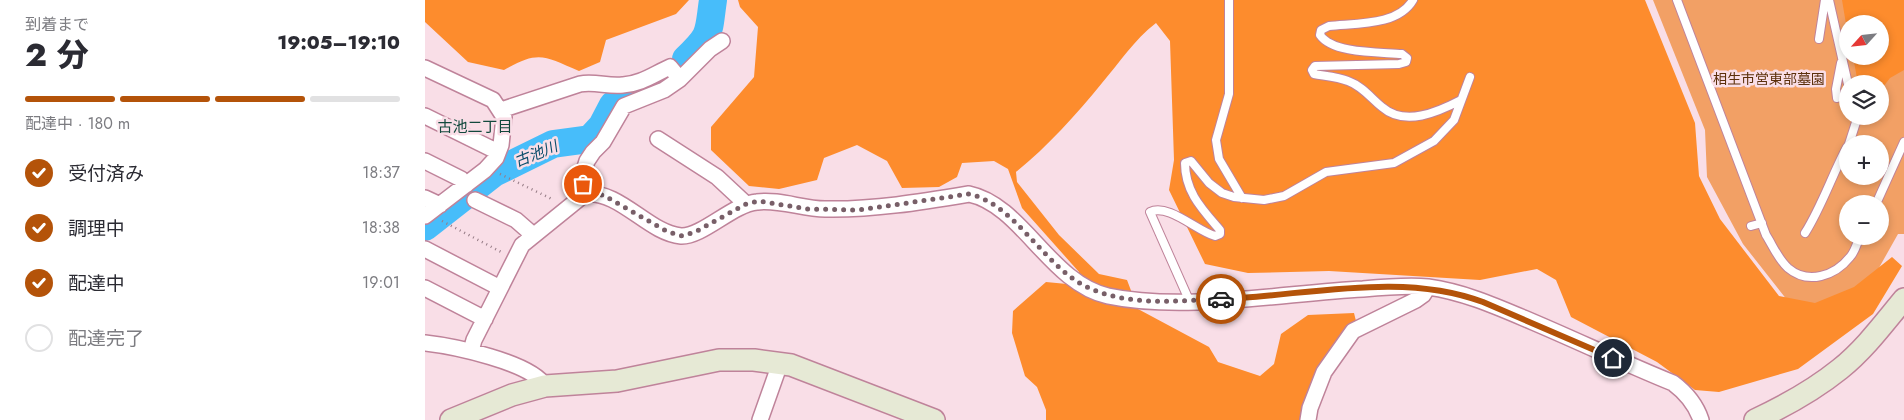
<!DOCTYPE html>
<html lang="ja">
<meta charset="utf-8">
<style>
body{margin:0;font-family:Jost,"Noto Sans JP",sans-serif;background:#f2f2f3;color:#2b2b33;height:100vh;display:flex;flex-direction:column;font-size:19px;white-space:nowrap}
*{box-sizing:border-box;margin:0}
p{font-size:16px;color:#7c7c81}
.icon{flex:none;width:28px;height:28px;fill:none;stroke:currentColor;stroke-width:2;stroke-linecap:round;stroke-linejoin:round}
.map{position:relative;flex:1;overflow:hidden}
.details{display:flex;flex-direction:column;background:#fff;width:425px}
.details>*{flex:none}
.needle{width:32px;rotate:243deg}
.tools{position:absolute;left:1414px;top:15px;display:grid;gap:10px}
.tools a{display:grid;place-items:center;width:50px;height:50px;border-radius:50%;background:#fff;box-shadow:0 2px 8px #0003;font-size:25px}
.pin{position:absolute;display:grid;place-items:center;width:42px;height:42px;color:#fff;margin:-21px;border:2px solid #fff;border-radius:50%;box-shadow:0 1px 5px #0007}
.courier{position:absolute;display:grid;place-items:center;width:50px;height:50px;margin:-25px;border:4px solid #b45309;border-radius:50%;background:#fff;color:#222;box-shadow:0 1px 6px #0007}
.summary em{font-style:normal;font-weight:800}
.summary div{display:flex;flex-direction:column-reverse}
.summary{display:flex;align-items:center;justify-content:space-between;height:85px;padding:0 25px}
h1{font-size:32px;font-weight:800;line-height:38px}
.bar{display:grid;grid-template-columns:repeat(4,1fr);gap:8px 5px;align-content:center;height:60px;padding:0 25px}
.bar i{height:6px;border-radius:4px;background:#e1e1e2}
.bar .current{background:#b45309}
.bar p{grid-column:span 4}
ol{padding:0 25px;list-style:none}
li{display:flex;align-items:center;gap:15px;height:55px}
li p{margin-inline-start:auto}
li .icon{padding:5px;border-radius:50%;background:#b45309;color:#fff;stroke-width:4}
li:last-child{color:#7c7c81}
li i{width:28px;height:28px;border:2px solid #e1e1e2;border-radius:50%}
main{display:flex;flex:1;min-height:0}
.map>svg:first-child{display:block}
</style>
<main>
<section class="details">
<div class="summary"><div><h1>2 分</h1><p>到着まで</p></div><em>19:05–19:10</em></div>
<div class="bar"><i class="current"></i><i class="current"></i><i class="current"></i><i></i><p>配達中 · 180 m</p></div>
<ol>
<li><svg class="icon" aria-label="check" viewBox="0 0 24 24"><path d="M5 12l5 5 9-10"/></svg>受付済み<p>18:37</p></li>
<li><svg class="icon" aria-label="check" viewBox="0 0 24 24"><path d="M5 12l5 5 9-10"/></svg>調理中<p>18:38</p></li>
<li><svg class="icon" aria-label="check" viewBox="0 0 24 24"><path d="M5 12l5 5 9-10"/></svg>配達中<p>19:01</p></li>
<li><i></i>配達完了</li>
</ol>
</section>
<div class="map">
<svg width="1479" height="420" viewBox="0 0 1479 420">
<rect width="100%" height="100%" fill="#f9dee7"/>
<path fill="#f2a065" fill-rule="evenodd" d="M 1228,0 L 1421,0 L 1422,56 L 1479,58 L 1479,234 L 1473,234 L 1446,282 L 1382,309 L 1366,305 L 1318,244 L 1282,177 L 1280,130 ZM 1422,84 L 1455,84 L 1455,116 L 1422,116 ZM 1422,144 L 1455,144 L 1455,176 L 1422,176 ZM 1422,204 L 1455,204 L 1455,236 L 1422,236 Z"/>
<path fill="#fd8c2d" d="M 0,0 L 264,0 L 251,14 L 181,40 L 175,62 L 154,71 C 119,56 114,50 79,70 L 43,62 L 0,22 Z
M 313,0 L 1220,0 L 1270,123 L 1274,176 L 1295,219 L 1354,296 L 1390,303 L 1429,287 L 1467,257 L 1477,266 L 1448,314 L 1373,369 L 1294,392 L 1270,390 L 1232,362 L 1146,317 L 1131,280 L 1112,269 L 1055,280 L 904,271 L 823,273 L 780,264 L 744,190 L 749,160 L 745,41 L 731,23 C 709,40 695,62 677,83 C 651,115 623,146 591,172 L 592,182 L 634,235 L 674,274 L 702,280 L 713,309 L 784,347 L 793,362 L 835,376 L 849,364 L 856,334 L 883,315 L 929,313 L 932,325 L 889,381 L 876,420 L 621,420 L 621,410 L 612,387 L 600,376 L 587,333 L 588,311 L 621,282 L 642,284 L 654,272 L 597,208 L 583,169 L 569,161 L 537,163 L 532,177 L 514,187 L 477,188 L 462,161 L 432,145 L 399,158 L 392,180 L 354,189 L 324,186 L 286,150 L 286,127 L 329,77 L 333,27 L 315,7 Z
M 1417,0 L 1479,0 L 1479,70 L 1465,78 L 1455,91 L 1455,84 L 1433,84 L 1428,56 L 1455,56 L 1455,24 L 1422,24 L 1422,30 Z"/>
<g fill="none" stroke-linecap="round" stroke-linejoin="round">
<path stroke="#47bdfa" stroke-width="28" d="M 261,59 C 287,34 283,34 288,0
M 0,227 L 69,173 L 128,144 L 165,139 L 177,126 L 188,105 L 201,97 L 232,85 L 246,74"/>
<g stroke="#bf839a" stroke-width="10">
<path id="lane" d="M 804,0 L 804,94 L 791,140 L 794,159 L 817,198
M 988,0 C 973,26 931,23 904,26 L 896,30 L 895,35 C 908,54 955,52 977,54 L 982,58 L 981,62 L 974,64 L 890,66 L 887,70 L 889,74 C 900,76 913,77 923,81 C 937,86 946,98 957,107 C 980,127 1013,112 1036,100
M 1252,0 L 1341,235 C 1348,246 1353,259 1363,268 C 1383,285 1410,276 1425,257 C 1430,252 1432,243 1435,236
M 1404,0 L 1423,84
M 1394,39 L 1400,0
M 1412,98 L 1411,89 L 1416,63
M 1424,144 L 1433,116
M 1451,204 L 1479,142
M 1326,226 L 1337,223
M 1380,233 C 1397,206 1407,175 1422,147
M 764,300 L 725,212 C 743,203 772,231 790,236 L 795,234 L 795,230 C 777,209 760,192 760,163 L 766,161 L 784,183 L 797,193 L 809,197 L 839,200 L 859,196 L 901,172 L 969,163 L 1009,141 L 1029,120 L 1045,77"/>
</g>
<g stroke="#bf839a" stroke-width="18">
<path id="street" d="M 0,68 L 68,100 L 79,117 L 76,145 L 71,158 L 60,170 L 0,216
M 76,110 L 155,84 C 170,81 183,87 198,85 C 216,84 229,74 245,67 L 255,79
M 0,116 L 73,152
M 233,139 L 292,177 L 321,204
M 0,161 L 36,179 L 41,185
M 160,194 L 158,174 L 162,161 L 168,152 L 178,142 L 199,106 L 239,90 L 255,79 L 285,49 L 297,41
M 0,198 L 15,205
M 50,200 L 91,220 L 107,234
M 0,249 L 75,288
M 0,288 L 60,319
M 0,343 C 27,346 106,362 120,386
M 46,351 L 49,340 L 97,245 L 160,194 C 195,190 223,233 256,236 C 277,237 308,204 332,202 C 354,199 378,209 400,209 C 448,210 496,202 544,194 C 597,205 625,283 683,296 C 759,312 860,293 938,289 C 960,287 982,285 1003,287 C 1040,292 1075,308 1108,322 C 1155,342 1201,364 1248,383 C 1260,392 1271,405 1276,420
M 335,420 L 352,372 L 353,363
M 883,420 L 885,408 L 899,372 L 928,331 L 991,300 L 998,295 L 1003,287"/>
</g>
<g stroke="#bf839a" stroke-width="24">
<path id="secondary" d="M 26,420 L 87,395 L 120,386 L 192,381 L 294,360 L 329,360 L 366,365 L 509,420
M 1330,420 C 1360,406 1389,390 1415,369 C 1440,349 1459,323 1479,299"/>
</g>
<path stroke="#957b85" stroke-width="2.5" stroke-dasharray="1 4" stroke-linecap="butt" d="M 75,174 L 129,200
M 17,221 L 78,253"/>
<use href="#lane" stroke="#fff" stroke-width="8"/>
<use href="#street" stroke="#fff" stroke-width="15"/>
<use href="#secondary" stroke="#e6e9d5" stroke-width="21"/>
</g>
<g fill="none" stroke-linecap="round" stroke-linejoin="round">
<path stroke="#785f68" stroke-width="5" stroke-dasharray="0 9" d="M 158,184 L 160,194 L 178,195 L 243,232 L 257,236 L 270,232 L 321,204 L 333,201 L 383,209 L 434,210 L 544,194 C 586,203 614,256 650,280 C 692,308 748,301 796,299"/>
<path stroke="#b45309" stroke-width="6" d="M 796,299 C 880,296 976,271 1058,302 L 1188,358"/>
</g>
<g text-anchor="middle" dominant-baseline="central" stroke-width="5" stroke-linejoin="round" paint-order="stroke">
<g font-size="14" fill="#5b2f0a" stroke="#f9dee7">
<text x="1344" y="79">相生市営東部墓園</text>
</g>
<g font-size="15" fill="#12493d" stroke="#f9dee7">
<text x="50" y="127">古池二丁目</text>
</g>
<g font-size="15" font-style="italic" fill="#0a4d6b" stroke="#f9dee7">
<text transform="translate(111 154) rotate(-22)">古池川</text>
</g>
</g>
</svg>
<div class="tools">
<a><svg class="needle" viewBox="-14 -14 28 28"><path d="M0-13l5 13h-10z" fill="#e53935"/><path d="M0 13l5-13h-10z" fill="#7c7c81"/></svg></a>
<a><svg class="icon" aria-label="layers" viewBox="0 0 24 24"><path d="M12 4l9 5-9 5-9-5zM3 14l9 5 9-5"/></svg></a>
<a>+</a>
<a>−</a>
</div>
<div class="pin" style="left:158px;top:184px;background:#ea580c"><svg class="icon" aria-label="bag" viewBox="0 0 24 24"><path d="M5 8h14l-1 12H6zM9 8a3 3 0 0 1 6 0"/></svg></div>
<div class="pin" style="left:1188px;top:358px;background:#1f2937"><svg class="icon" aria-label="home" viewBox="0 0 24 24"><path d="M3 11l9-7 9 7M6 9v11h12V9"/></svg></div>
<div class="courier" style="left:796px;top:299px"><svg class="icon" aria-label="car" viewBox="0 0 24 24"><path d="M5 17H2v-5l4-1 3-4h7l3 4 3 1v5h-3M9 17h6M6 11h13"/><circle cx="7" cy="17" r="2"/><circle cx="17" cy="17" r="2"/></svg></div>
</div>
</main>
